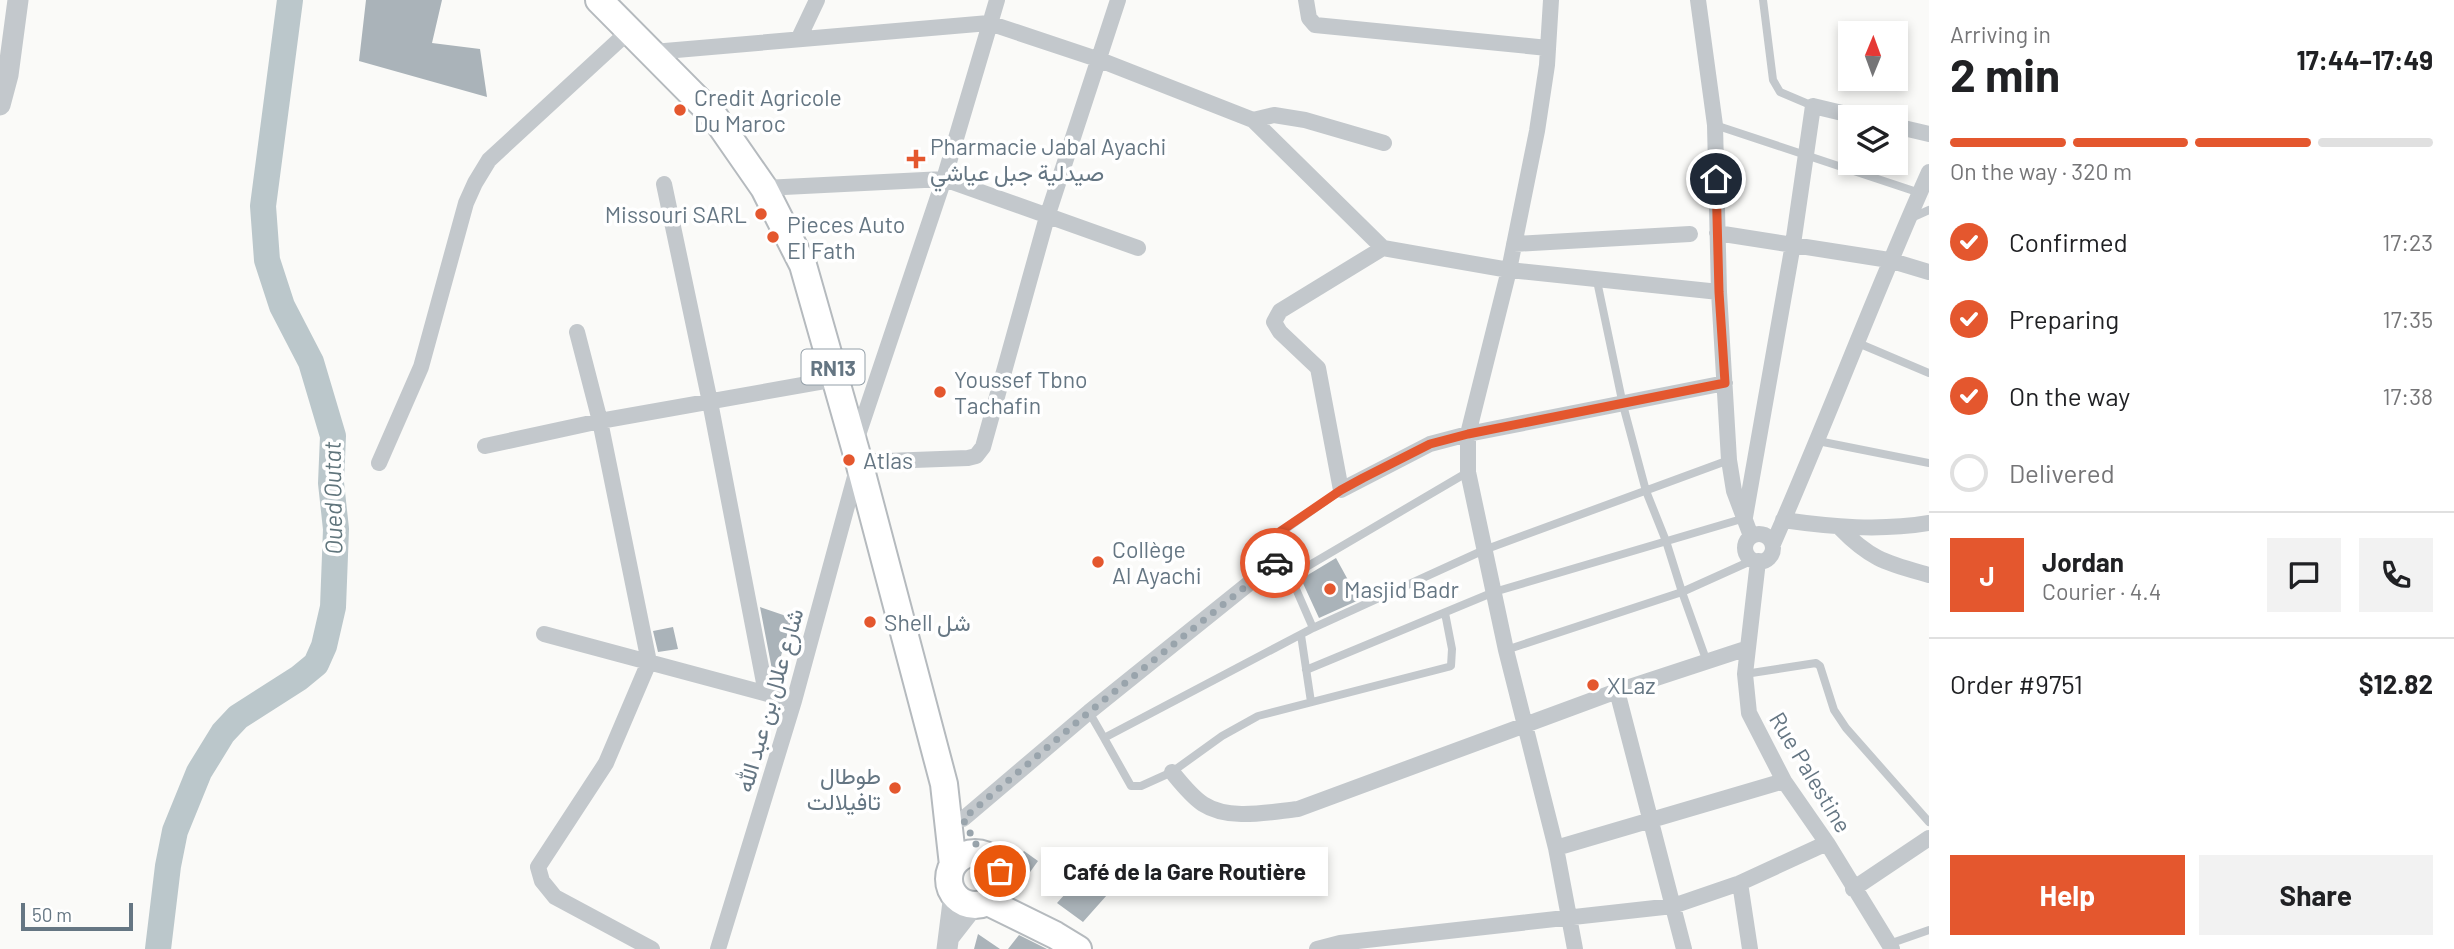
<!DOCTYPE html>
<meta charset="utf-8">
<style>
body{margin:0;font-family:Barlow,Vazirmatn,sans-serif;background:#f2f2f2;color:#202124;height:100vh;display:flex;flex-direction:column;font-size:26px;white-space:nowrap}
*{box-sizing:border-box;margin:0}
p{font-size:23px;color:#757577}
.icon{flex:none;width:38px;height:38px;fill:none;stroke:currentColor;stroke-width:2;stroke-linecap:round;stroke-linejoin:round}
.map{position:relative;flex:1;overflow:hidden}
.details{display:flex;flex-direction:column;background:#fff;width:525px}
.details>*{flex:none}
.needle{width:46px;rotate:1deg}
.buttons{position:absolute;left:1838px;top:21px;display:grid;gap:14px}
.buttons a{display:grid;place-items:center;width:70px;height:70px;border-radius:0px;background:#fff;box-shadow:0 4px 10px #0003;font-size:35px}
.scale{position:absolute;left:21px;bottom:18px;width:112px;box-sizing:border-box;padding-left:7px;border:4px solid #657683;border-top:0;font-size:19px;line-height:24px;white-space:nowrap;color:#657683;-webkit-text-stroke:5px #fff;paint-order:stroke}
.pin{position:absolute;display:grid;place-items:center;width:60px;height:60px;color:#fff;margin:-30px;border:4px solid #fff;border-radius:50%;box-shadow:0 2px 7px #0007}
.courier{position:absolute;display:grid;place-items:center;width:70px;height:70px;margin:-35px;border:5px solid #e4572e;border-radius:50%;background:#fff;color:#222;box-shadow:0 2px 9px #0007}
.bubble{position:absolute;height:49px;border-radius:0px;background:#fff;box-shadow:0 4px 10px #0003;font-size:23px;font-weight:700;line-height:49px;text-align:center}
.headline em{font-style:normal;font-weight:700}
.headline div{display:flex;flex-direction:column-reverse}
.headline{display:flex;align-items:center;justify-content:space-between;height:119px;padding:0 21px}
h1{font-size:46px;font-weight:700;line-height:52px}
.bar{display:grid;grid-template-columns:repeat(4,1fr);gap:10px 7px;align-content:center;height:84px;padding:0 21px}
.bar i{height:9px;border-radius:5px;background:#e0e0e0}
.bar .current{background:#e4572e}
.bar p{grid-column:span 4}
.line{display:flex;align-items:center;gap:18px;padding:0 21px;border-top:2px solid #e0e0e0}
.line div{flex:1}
.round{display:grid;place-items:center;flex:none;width:74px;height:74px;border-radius:0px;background:#f2f2f2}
ol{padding:0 21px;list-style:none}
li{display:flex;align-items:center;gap:21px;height:77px}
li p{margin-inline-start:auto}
li .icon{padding:7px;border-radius:50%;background:#e4572e;color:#fff;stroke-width:4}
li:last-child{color:#757577}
li i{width:38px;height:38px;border:4px solid #e0e0e0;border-radius:50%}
.button{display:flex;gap:14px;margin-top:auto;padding:14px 21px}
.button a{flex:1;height:80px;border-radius:0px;background:#e4572e;color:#fff;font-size:28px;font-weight:700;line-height:80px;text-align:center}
.button a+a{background:#f2f2f2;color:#202124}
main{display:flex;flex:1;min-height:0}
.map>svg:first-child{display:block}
</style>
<main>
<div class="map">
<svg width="1929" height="949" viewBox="0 0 1929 949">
<rect width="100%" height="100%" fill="#fafaf8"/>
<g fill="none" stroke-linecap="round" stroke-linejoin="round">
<path stroke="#bbc7cb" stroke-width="26" d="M 158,949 L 168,866 L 175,831 L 199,772 L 223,733 L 238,717 L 299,678 L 316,664 L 324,646 L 333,607 L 336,529 L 331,483 L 333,436 L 311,362 L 282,306 L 267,260 L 263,206 L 290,0"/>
</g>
<path fill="#aab3b9" d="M 366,0 L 442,0 L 432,43 L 480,49 L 487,97 L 359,61 Z
M 1336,558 L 1359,600 L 1319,618 L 1301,579 Z
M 760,607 L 792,618 L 774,680 Z
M 673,627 L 678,649 L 658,652 L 653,631 Z
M 1024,851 L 1038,861 L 1025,879 L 1007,868 Z
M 1082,875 L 1107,895 L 1083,922 L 1057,903 Z
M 978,934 L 1000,949 L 974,949 Z
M 1019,935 L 1047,949 L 1048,949 L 1008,949 Z"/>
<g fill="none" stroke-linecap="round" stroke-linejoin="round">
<g stroke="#b5babe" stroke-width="30">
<path id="primary" d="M 599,0 L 714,116 L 764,188 L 803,265 L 859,462 L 944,784 L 953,865
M949 879a26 26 0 1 1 52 0a26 26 0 1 1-52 0Z
M 988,902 L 1055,935 L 1078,949"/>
</g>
<path stroke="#c3c8cc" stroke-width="8" d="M 1763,0 L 1773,80 L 1780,92 L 1813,106
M 1715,125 L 1920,193
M 1909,219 L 1929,210
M 1597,281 L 1623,405 L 1646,491 L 1666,541 L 1682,592 L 1707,662
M 1858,343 L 1929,373
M 1818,441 L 1929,463
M 1291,576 L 1468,472
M 1313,628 L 1282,557 L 1276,536 L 1341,490
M 1301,635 L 1311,702
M 1506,650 L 1682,592 L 1753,560
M 1306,670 L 1494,592 L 1745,518
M 1745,674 L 1816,663 L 1820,666 L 1834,710 L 1846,728 L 1929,822
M 1089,712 L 1104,738 L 1313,628 L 1484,550 L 1729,460
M 1104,738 L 1131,786 L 1141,786 L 1172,772 L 1222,736 L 1258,716 L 1448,667 L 1451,666 L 1452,649 L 1445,613
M 1889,944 L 1929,930"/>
<path stroke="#c3c8cc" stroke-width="16" d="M 1306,0 L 1309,18 L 1315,25 L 1548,48
M 1551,0 L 1547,65 L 1537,131 L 1509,270 L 1468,434 L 1468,472 L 1506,650 L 1556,848 L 1575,949
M 1698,0 L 1715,125 L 1719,292 L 1729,460 L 1734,491 L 1751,536
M 799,38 L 817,0
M 653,52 L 989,23 L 1100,60 L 1253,120 L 1383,248 L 1509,270 L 1719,292
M 1253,120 L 1274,115 L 1305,120 L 1384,143
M 1895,126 L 1929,134
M 664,184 L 710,402 L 766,693
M 764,188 L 944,179 L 1138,248
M 1717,233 L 1889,260 L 1929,272
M 1514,244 L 1690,234
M 1383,248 L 1280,311 L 1274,322 L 1280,332 L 1318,368 L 1341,490 L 1430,444 L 1468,434 L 1725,383
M 855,444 L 944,179 L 997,0
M 485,446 L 600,421 L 577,332
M 379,463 L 421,367 L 466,203 L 475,183 L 489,160 L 629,31
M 1745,517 L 1793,244 L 1813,106 L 1859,117
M 1783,520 C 1832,527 1880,531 1929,523
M 1840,528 C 1871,560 1887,563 1929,575
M1745 548a14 14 0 1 1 28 0a14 14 0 1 1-28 0Z
M 1773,544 C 1827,421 1874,295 1929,172
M 1758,561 L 1745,674 L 1749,713 L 1784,781 L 1827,843 L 1892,949
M 544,634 L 794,701
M 1617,691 L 1684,949
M 1172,772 C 1181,783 1191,796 1203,804 C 1229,821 1269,812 1298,809 L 1617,691 L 1748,648
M 963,819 L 1089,712 L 1282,557
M 1556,848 L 1784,781
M 1740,883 L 1750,949
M 1853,889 L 1929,838
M 652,949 L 555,897 L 542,881 L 538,867 L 606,763 L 649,662 L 600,421 L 836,379
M 718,949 L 794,701 L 859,462 L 968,458 L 976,456 L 983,447 L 1047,217 L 1118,0
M 1317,949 L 1340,943 L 1673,906 L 1740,883 L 1827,843"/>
<path stroke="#c3c8cc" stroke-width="21" d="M 0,105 L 8,75 L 18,0
M 949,937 L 974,905
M 947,949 L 954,894"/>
<use href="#primary" stroke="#fff" stroke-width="26"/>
</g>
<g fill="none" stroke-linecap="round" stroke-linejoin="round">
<path stroke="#99a4ac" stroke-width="7" stroke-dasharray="0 12.6" d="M 1000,871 L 990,857 L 981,854 L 963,819 L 1089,712 L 1275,563"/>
<path stroke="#e4572e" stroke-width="9" d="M 1275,563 L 1282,557 L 1276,542 L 1278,533 L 1341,490 L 1363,478 L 1430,444 L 1468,434 L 1725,383 L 1719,292 L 1716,179"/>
</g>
<g fill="#e4572e" stroke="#fff" stroke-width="2.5">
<circle cx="680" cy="110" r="7"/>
<path d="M912.5 148.5h7v7h7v7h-7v7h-7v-7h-7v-7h7z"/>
<circle cx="761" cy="214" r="7"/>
<circle cx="773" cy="237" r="7"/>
<circle cx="940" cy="392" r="7"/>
<circle cx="849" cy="460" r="7"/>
<circle cx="1098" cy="562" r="7"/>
<circle cx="1330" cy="589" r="7"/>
<circle cx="870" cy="622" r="7"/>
<circle cx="1593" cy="685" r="7"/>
<circle cx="895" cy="788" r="7"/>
</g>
<g text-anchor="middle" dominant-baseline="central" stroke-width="7" stroke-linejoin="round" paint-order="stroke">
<rect fill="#fff" stroke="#939fa8" stroke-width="2" x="801.5" y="349.5" width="63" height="35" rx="5"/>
<g font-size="21" font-weight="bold" fill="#657683">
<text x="833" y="367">RN13</text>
</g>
<g font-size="23" fill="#657683" stroke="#fff" text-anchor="start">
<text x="694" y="97">Credit Agricole<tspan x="694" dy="26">Du Maroc</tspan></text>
<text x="930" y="146">Pharmacie Jabal Ayachi<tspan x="930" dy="26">صيدلية جبل عياشي</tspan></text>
<text x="747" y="214" text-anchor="end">Missouri SARL</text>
<text x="787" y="224">Pieces Auto<tspan x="787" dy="26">El Fath</tspan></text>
<text x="954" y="379">Youssef Tbno<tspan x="954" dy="26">Tachafin</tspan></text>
<text x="863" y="460">Atlas</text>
<text x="1112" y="549">Collège<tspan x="1112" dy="26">Al Ayachi</tspan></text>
<text x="1344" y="589">Masjid Badr</text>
<text x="884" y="622">Shell شل</text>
<text x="1607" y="685">XLaz</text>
<text x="881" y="775" text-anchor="end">طوطال<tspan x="881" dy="26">تافيلالت</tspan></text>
</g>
<g font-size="23" fill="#657683" stroke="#fff">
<text transform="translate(769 700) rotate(-74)">شارع علال بن عبد الله</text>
<text transform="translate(1811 772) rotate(59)">Rue Palestine</text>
</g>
<g font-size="24" font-style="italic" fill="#60757c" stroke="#fff">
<text transform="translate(332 498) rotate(-91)">Oued Outat</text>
</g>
</g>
</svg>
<div class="buttons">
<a><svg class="needle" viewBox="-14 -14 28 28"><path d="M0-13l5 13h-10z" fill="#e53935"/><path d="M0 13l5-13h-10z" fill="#757577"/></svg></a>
<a><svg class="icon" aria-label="layers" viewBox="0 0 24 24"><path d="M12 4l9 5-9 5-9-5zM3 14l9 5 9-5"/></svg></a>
</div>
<div class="scale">50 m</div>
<div class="pin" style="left:1000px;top:871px;background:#ea580c"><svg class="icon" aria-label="bag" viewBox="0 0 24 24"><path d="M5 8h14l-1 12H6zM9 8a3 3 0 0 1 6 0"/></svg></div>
<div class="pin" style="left:1716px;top:179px;background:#1f2937"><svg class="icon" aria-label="home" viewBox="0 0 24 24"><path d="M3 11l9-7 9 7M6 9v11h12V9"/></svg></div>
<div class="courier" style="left:1275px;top:563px"><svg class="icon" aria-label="car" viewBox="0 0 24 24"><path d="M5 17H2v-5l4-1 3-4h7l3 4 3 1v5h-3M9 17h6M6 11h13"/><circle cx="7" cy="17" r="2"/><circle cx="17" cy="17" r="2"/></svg></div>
<div class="bubble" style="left:1041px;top:847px;width:287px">Café de la Gare Routière</div>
</div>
<section class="details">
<div class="headline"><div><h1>2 min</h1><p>Arriving in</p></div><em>17:44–17:49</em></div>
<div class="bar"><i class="current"></i><i class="current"></i><i class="current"></i><i></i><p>On the way · 320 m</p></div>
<ol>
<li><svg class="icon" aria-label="check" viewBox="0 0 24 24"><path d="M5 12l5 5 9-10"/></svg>Confirmed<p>17:23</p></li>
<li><svg class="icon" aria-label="check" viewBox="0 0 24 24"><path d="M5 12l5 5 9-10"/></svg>Preparing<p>17:35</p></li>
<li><svg class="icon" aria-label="check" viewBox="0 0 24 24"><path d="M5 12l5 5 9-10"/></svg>On the way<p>17:38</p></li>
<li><i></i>Delivered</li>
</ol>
<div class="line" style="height:126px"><b class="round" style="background:#e4572e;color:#fff">J</b><div><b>Jordan</b><p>Courier · 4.4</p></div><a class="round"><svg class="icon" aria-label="chat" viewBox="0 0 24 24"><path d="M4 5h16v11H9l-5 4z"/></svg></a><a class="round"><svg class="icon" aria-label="phone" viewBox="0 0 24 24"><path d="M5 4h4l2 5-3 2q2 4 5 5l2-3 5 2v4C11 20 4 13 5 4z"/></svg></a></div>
<div class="line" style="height:91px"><div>Order #9751</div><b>$12.82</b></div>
<div class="button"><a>Help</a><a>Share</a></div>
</section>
</main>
